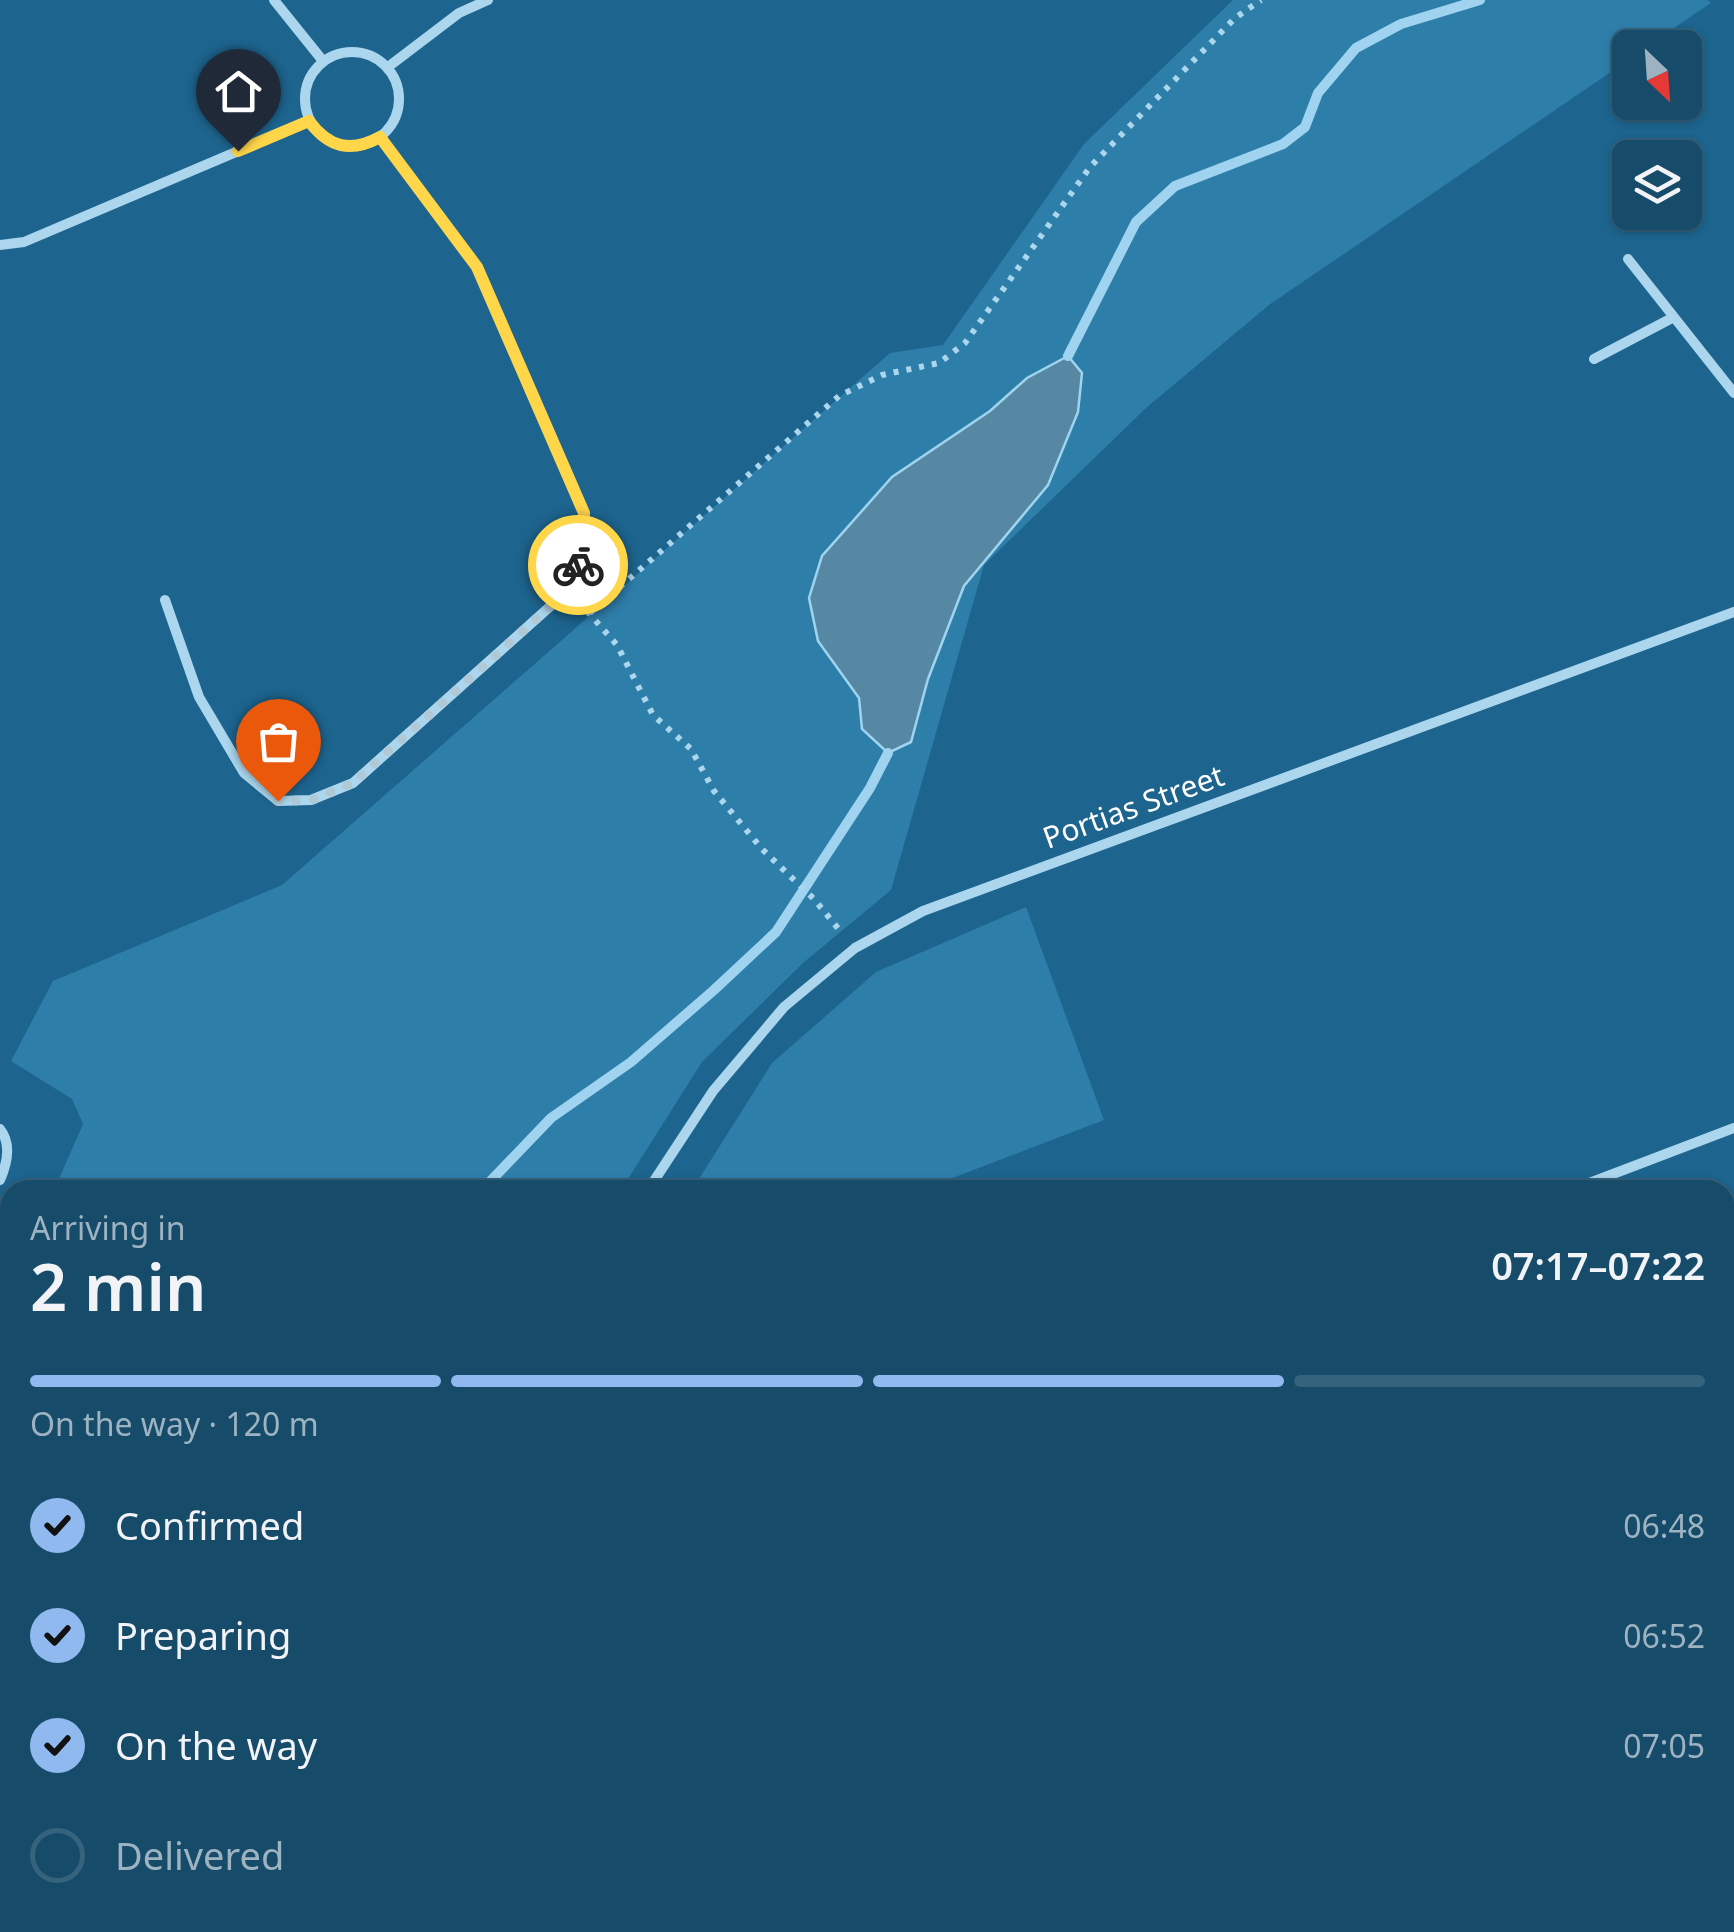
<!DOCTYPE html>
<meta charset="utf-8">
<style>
body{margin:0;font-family:"Noto Sans",sans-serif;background:#235572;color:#f1f3f6;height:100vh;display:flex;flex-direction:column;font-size:38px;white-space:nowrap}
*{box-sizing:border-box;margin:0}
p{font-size:32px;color:#9eb3c1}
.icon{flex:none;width:55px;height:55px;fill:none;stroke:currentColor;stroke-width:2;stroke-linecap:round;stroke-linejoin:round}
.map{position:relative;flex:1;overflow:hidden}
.sheet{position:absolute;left:0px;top:1180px;width:1735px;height:752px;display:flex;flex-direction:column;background:#164b6a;border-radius:30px 30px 0 0;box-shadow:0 2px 8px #0004,0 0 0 2px #35637e}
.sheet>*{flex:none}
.needle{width:65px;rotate:155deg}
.fabs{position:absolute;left:1612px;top:30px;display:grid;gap:20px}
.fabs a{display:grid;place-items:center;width:90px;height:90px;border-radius:15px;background:#164b6a;box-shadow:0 2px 8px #0004,0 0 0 2px #35637e;font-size:50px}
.pin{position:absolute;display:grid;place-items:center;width:85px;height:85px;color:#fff;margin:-102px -42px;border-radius:50% 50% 50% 0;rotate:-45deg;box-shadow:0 0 10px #0007}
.pin .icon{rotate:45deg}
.courier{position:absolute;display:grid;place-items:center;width:100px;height:100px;margin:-50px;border:8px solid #ffd54a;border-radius:50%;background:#fff;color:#222;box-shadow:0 2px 12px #0007}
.overview em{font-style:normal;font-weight:600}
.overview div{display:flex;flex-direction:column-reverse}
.overview{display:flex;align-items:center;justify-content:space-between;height:170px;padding:0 30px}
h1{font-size:65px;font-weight:600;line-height:75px}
.bar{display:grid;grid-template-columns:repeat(4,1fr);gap:15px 10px;align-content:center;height:120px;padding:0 30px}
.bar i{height:12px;border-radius:8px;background:#35637e}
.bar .selected{background:#90b9f0}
.bar p{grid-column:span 4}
ol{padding:0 30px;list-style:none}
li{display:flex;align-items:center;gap:30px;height:110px}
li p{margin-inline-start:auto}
li .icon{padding:10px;border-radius:50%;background:#90b9f0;color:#111;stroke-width:4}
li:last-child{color:#9eb3c1}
li i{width:55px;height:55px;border:5px solid #35637e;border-radius:50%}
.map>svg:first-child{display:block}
</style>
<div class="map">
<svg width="1734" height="1932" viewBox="0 0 1734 1932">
<rect width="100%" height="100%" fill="#1d648e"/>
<path fill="#2e7eaa" d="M 1233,0 L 1708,0 L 1711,3 L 1646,47 L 1630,48 L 1630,59 L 1269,305 L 1146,408 L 984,565 L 891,890 L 803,963 L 702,1062 L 621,1190 L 54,1190 L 83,1124 L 72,1099 L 11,1061 L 53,981 L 282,885 L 890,353 L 943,345 L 1084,144 Z
M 1026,907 L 1104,1120 L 921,1190 L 692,1190 L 772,1063 L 876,972 Z
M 10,1288 L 10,1697 L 0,1681 L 0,1310 Z
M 109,1923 L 109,1922 L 406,1923 L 403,1932 L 112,1932 Z"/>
<path fill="#5687a3" stroke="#9fd3ef" stroke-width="2.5" d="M 1068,356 L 1082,373 L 1078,412 L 1048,485 L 964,586 L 928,679 L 911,742 L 888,753 L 862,729 L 859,698 L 818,641 L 809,598 L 822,556 L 892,477 L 990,411 L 1027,378 Z"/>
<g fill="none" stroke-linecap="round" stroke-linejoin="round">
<path stroke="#9fd3ef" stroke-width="10" d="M 1068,356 L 1136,222 L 1175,186 L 1283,144 L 1305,127 L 1318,93 L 1356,48 L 1401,24 L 1480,0
M 482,1190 L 551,1118 L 631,1062 L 714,990 L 776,932 L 870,788 L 888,753"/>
<path stroke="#abd6ed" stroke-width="6" stroke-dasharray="5 8" stroke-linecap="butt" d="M 587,611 L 617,645 L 653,715 L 691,749 L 714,791 L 762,849 L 814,899 L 841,932
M 590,613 L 839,396 L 882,375 L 939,363 L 965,343 L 1090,167 L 1235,18 L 1261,0
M 0,1726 L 9,1746"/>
<path stroke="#abd6ed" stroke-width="10" d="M 274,0 L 323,61
M305 99a47 47 0 1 1 94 0a47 47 0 1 1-94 0Z
M 388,67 L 459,13 L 488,0
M 0,245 L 24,242 L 309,121
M 1628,259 L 1734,393
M 1594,359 L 1674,317
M 165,600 L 199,697 L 244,773 L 278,801 L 311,800 L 353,783 L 564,594 L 583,555 L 584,513 L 477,267 L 380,137
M 0,1129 C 12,1144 7,1164 0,1180
M 648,1190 L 713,1091 L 784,1007 L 855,948 L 923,911 L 1734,612
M 1571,1190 L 1734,1128
M 1250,1922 L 1254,1932
M 428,1932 L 430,1922"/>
<path stroke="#abd6ed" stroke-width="18" d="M 0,1771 L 10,1796
M 0,1898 L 14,1932
M 58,1922 L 61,1932"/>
</g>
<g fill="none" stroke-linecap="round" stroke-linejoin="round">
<path stroke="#b0c9d7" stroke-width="10" stroke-dasharray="0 18" d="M 278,801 L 312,800 L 353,783 L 564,594 L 578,565"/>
<path stroke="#ffd54a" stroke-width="12" d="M 238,151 L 309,121 C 329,148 351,153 380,137 L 477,267 L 584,513 L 583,555 L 578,565"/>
</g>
<g text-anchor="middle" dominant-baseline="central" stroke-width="9" stroke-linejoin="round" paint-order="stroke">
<g font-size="30" fill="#fff" stroke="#1d648e">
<text transform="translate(1133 806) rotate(-20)">Portias Street</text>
</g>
</g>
</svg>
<div class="fabs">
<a><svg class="needle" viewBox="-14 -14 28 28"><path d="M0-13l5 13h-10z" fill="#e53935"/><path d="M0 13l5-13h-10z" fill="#9eb3c1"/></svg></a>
<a><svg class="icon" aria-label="layers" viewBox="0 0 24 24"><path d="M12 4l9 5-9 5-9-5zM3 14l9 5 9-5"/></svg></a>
</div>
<div class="pin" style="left:278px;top:801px;background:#ea580c"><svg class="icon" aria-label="bag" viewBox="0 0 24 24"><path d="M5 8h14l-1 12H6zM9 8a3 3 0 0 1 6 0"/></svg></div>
<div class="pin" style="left:238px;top:151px;background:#1f2937"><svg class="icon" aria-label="home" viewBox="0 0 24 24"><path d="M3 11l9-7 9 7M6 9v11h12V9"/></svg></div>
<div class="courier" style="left:578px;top:565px"><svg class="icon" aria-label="bike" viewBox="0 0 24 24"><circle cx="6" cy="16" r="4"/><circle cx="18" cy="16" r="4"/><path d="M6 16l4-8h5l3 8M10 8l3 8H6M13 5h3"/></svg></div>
<section class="sheet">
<div class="overview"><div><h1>2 min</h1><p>Arriving in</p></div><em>07:17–07:22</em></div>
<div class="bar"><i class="selected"></i><i class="selected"></i><i class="selected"></i><i></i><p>On the way · 120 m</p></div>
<ol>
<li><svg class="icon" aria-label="check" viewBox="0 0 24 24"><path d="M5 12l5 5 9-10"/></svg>Confirmed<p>06:48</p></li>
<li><svg class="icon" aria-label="check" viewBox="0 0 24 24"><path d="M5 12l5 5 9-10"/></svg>Preparing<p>06:52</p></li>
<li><svg class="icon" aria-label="check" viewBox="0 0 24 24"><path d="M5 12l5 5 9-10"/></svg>On the way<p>07:05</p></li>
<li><i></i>Delivered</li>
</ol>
</section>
</div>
